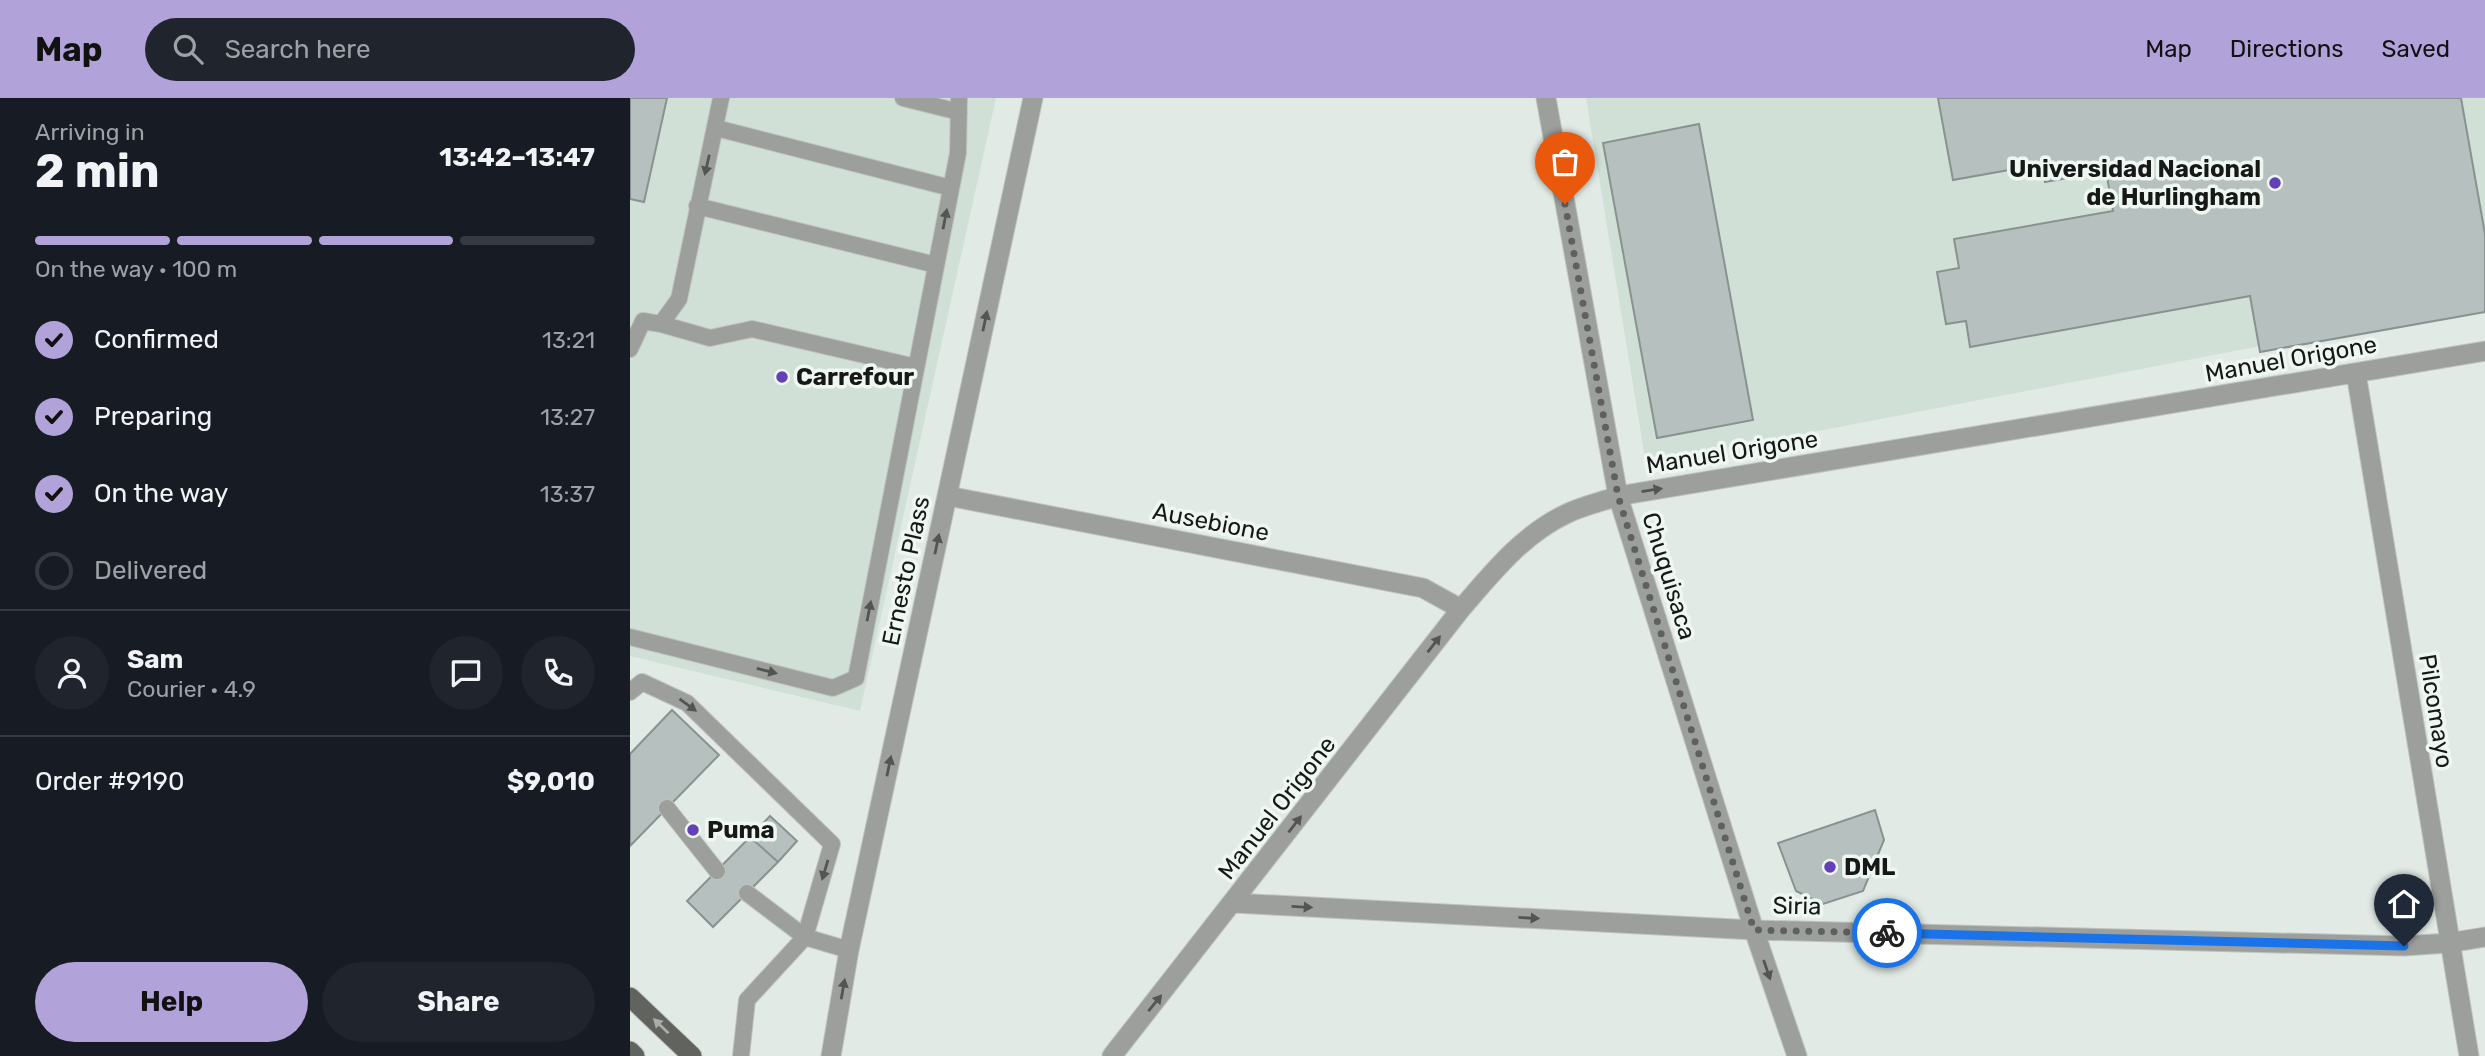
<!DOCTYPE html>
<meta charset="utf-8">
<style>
body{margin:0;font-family:Rubik,sans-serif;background:#20242c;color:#f1f3f6;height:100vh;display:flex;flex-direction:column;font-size:26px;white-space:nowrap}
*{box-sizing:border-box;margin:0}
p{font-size:23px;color:#9ea1a6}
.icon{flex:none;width:38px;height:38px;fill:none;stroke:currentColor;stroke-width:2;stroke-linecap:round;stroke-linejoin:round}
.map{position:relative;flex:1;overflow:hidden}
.drawer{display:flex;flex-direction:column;background:#171b24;width:630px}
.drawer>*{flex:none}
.pin{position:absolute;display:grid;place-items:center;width:60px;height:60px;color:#fff;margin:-72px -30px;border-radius:50% 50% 50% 0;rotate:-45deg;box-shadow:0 0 7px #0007}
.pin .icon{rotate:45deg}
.courier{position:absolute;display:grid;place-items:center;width:70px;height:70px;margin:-35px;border:5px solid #1a73e8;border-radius:50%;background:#fff;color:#222;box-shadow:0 2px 9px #0007}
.head em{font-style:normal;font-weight:700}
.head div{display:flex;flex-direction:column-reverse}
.head{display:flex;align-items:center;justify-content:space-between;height:119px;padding:0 35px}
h1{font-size:46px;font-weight:700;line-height:52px}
.bar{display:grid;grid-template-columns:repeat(4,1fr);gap:10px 7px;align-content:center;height:84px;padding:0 35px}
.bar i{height:9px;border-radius:5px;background:#363941}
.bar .current{background:#b2a2da}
.bar p{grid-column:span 4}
.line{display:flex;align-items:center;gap:18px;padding:0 35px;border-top:2px solid #363941}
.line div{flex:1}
.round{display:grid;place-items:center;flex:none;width:74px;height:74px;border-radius:37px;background:#20242c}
ol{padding:0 35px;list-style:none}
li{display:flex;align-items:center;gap:21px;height:77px}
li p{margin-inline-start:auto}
li .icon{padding:7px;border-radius:50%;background:#b2a2da;color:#111;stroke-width:4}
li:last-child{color:#9ea1a6}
li i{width:38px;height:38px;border:4px solid #363941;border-radius:50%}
.primary-button{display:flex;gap:14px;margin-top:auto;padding:14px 35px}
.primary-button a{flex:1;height:80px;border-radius:42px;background:#b2a2da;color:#111;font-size:28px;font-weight:700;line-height:80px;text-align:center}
.primary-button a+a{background:#20242c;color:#f1f3f6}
header{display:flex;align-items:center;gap:42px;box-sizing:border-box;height:98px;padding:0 35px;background:#b2a2da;color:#111}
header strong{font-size:33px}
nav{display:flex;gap:38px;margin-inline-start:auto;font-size:24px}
.search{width:490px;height:63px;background:#20242c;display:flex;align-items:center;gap:18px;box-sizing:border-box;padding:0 24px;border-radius:38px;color:#9ea1a6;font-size:26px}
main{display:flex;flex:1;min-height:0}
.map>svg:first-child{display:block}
</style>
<header>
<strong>Map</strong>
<div class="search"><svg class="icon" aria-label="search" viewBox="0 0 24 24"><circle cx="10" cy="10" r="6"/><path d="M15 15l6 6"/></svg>Search here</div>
<nav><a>Map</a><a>Directions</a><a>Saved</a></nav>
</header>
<main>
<section class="drawer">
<div class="head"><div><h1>2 min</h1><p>Arriving in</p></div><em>13:42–13:47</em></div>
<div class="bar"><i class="current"></i><i class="current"></i><i class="current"></i><i></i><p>On the way · 100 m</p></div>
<ol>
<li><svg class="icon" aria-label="check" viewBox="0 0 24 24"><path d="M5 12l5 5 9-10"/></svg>Confirmed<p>13:21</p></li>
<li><svg class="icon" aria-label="check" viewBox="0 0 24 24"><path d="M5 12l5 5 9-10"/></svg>Preparing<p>13:27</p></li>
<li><svg class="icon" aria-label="check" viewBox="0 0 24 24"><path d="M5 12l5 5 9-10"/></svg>On the way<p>13:37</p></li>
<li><i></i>Delivered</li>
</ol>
<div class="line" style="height:126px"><a class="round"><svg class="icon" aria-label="person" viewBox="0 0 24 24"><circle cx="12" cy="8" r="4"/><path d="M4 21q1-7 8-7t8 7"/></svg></a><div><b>Sam</b><p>Courier · 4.9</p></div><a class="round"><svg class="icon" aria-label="chat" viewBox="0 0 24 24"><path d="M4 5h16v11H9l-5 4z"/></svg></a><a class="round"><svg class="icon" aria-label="phone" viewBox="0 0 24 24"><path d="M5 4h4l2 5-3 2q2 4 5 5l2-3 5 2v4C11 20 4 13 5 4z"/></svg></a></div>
<div class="line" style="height:91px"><div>Order #9190</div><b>$9,010</b></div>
<div class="primary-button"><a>Help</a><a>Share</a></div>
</section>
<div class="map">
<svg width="1855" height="958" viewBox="0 0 1855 958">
<rect width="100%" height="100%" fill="#e2eae5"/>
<path fill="#d0e0d6" d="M 0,0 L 366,0 L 230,613 L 0,558 Z
M 956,0 L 1855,0 L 1855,205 L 1016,366 Z"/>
<path fill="#b6c0be" stroke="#899290" stroke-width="2" d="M 0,0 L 37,0 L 14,104 L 0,101 Z
M 1308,0 L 1831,0 L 1855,136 L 1855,214 L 1630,254 L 1620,198 L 1340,249 L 1336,223 L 1316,226 L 1307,174 L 1329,170 L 1324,141 L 1483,113 L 1476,73 L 1415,84 L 1412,66 L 1323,82 Z
M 1069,26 L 1123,322 L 1027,340 L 973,45 Z
M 42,612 L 89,657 L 0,748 L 0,656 Z
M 1245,712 L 1254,742 L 1233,793 L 1193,806 L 1166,793 L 1148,745 Z
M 140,718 L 167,743 L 148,764 L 120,739 Z
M 120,739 L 148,764 L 83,829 L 57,803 Z"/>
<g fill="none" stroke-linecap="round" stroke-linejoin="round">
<g stroke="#bdc4c0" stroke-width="18">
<path id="service" d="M 273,0 L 329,14
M 86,30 L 321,90
M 67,108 L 306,167
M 31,226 L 80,240 L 122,231 L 286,269
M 0,251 L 13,223 L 31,226 L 49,201 L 91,0
M 0,539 L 203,590 L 226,580 L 328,55 L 329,0
M 0,594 L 12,584 L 57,605 L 202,746 L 175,839 L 219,852
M 37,710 L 87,773
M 111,958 L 117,902 L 175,839 L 117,795"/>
</g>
<g stroke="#bdc4c0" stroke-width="21">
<path id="minor" d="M 916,0 L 988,398 L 1124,832 L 1167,958
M 1726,275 L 1839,958
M 318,398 L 793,490 L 831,511
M 604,805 L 1124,832 L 1774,848 L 1818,845 L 1855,839
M 201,958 L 219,852 L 403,0
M 482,958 L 831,511 C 862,475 892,437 936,416 C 952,408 971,404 988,398 L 1855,253"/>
</g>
<g stroke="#bdc4c0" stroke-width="21">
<path id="primary" d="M 0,899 L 62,958
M 0,953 L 5,958"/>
</g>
<use href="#service" stroke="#9d9f9c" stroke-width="16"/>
<use href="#minor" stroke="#9d9f9c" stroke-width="19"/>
<use href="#primary" stroke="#60635e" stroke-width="19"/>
</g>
<defs><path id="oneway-solid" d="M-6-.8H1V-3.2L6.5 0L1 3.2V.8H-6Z" transform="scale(1.75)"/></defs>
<g fill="#535553">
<use href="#oneway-solid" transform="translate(77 67) rotate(103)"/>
<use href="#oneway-solid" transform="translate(315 121) rotate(-79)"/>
<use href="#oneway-solid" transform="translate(355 223) rotate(-78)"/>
<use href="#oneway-solid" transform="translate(1022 392) rotate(-9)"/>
<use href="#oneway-solid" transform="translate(307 446) rotate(-78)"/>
<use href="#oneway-solid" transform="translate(239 513) rotate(-79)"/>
<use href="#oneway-solid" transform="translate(804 546) rotate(-52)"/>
<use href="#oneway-solid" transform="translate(137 573) rotate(14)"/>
<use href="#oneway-solid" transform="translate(58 607) rotate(36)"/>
<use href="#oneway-solid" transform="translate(259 668) rotate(-78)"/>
<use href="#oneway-solid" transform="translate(665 726) rotate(-52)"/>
<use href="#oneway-solid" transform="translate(195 772) rotate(107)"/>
<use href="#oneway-solid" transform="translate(672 809) rotate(3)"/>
<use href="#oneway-solid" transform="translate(899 820) rotate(3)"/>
<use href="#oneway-solid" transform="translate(1137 872) rotate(71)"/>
<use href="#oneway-solid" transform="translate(213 891) rotate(-80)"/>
<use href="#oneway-solid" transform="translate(525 905) rotate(-51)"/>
</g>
<use fill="#a8ada8" href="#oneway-solid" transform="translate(31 928) rotate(-136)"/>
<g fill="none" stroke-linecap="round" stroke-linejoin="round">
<path stroke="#5d625f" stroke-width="7" stroke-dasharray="0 12.6" d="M 935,106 L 988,398 L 1124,832 L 1257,835"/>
<path stroke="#1a73e8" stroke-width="9" d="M 1257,835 L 1774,848"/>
</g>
<g fill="#6440b8" stroke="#eff7f2" stroke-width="2.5">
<circle cx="1645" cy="85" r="7"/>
<circle cx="152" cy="279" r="7"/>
<circle cx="63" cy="732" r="7"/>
<circle cx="1200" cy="769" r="7"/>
</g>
<g text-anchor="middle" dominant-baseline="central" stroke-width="7" stroke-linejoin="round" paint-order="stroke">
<g font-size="24" font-weight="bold" fill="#161917" stroke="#eff7f2" text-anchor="start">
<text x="1631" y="71" text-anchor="end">Universidad Nacional<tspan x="1631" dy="28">de Hurlingham</tspan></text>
<text x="166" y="279">Carrefour</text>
<text x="77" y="732">Puma</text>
<text x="1214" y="769">DML</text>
</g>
<g font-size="24" fill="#161917" stroke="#eff7f2">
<text transform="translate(1661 261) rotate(-10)">Manuel Origone</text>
<text transform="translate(1102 354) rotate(-9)">Manuel Origone</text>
<text transform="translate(581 424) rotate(11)">Ausebione</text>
<text transform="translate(276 473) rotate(-78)">Ernesto Plass</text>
<text transform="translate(1039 478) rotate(73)">Chuquisaca</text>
<text transform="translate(1806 613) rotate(81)">Pilcomayo</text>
<text transform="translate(647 710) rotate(-52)">Manuel Origone</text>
<text transform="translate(1167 808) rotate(1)">Siria</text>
</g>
</g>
</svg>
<div class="pin" style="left:935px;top:106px;background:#ea580c"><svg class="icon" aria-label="bag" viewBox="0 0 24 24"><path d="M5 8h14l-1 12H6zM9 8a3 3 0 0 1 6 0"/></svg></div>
<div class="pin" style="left:1774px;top:848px;background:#1f2937"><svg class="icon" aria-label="home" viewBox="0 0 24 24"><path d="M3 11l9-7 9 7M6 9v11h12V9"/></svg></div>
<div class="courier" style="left:1257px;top:835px"><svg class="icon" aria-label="bike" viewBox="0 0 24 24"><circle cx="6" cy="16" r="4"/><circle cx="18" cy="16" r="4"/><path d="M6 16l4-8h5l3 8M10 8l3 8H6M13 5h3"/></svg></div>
</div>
</main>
